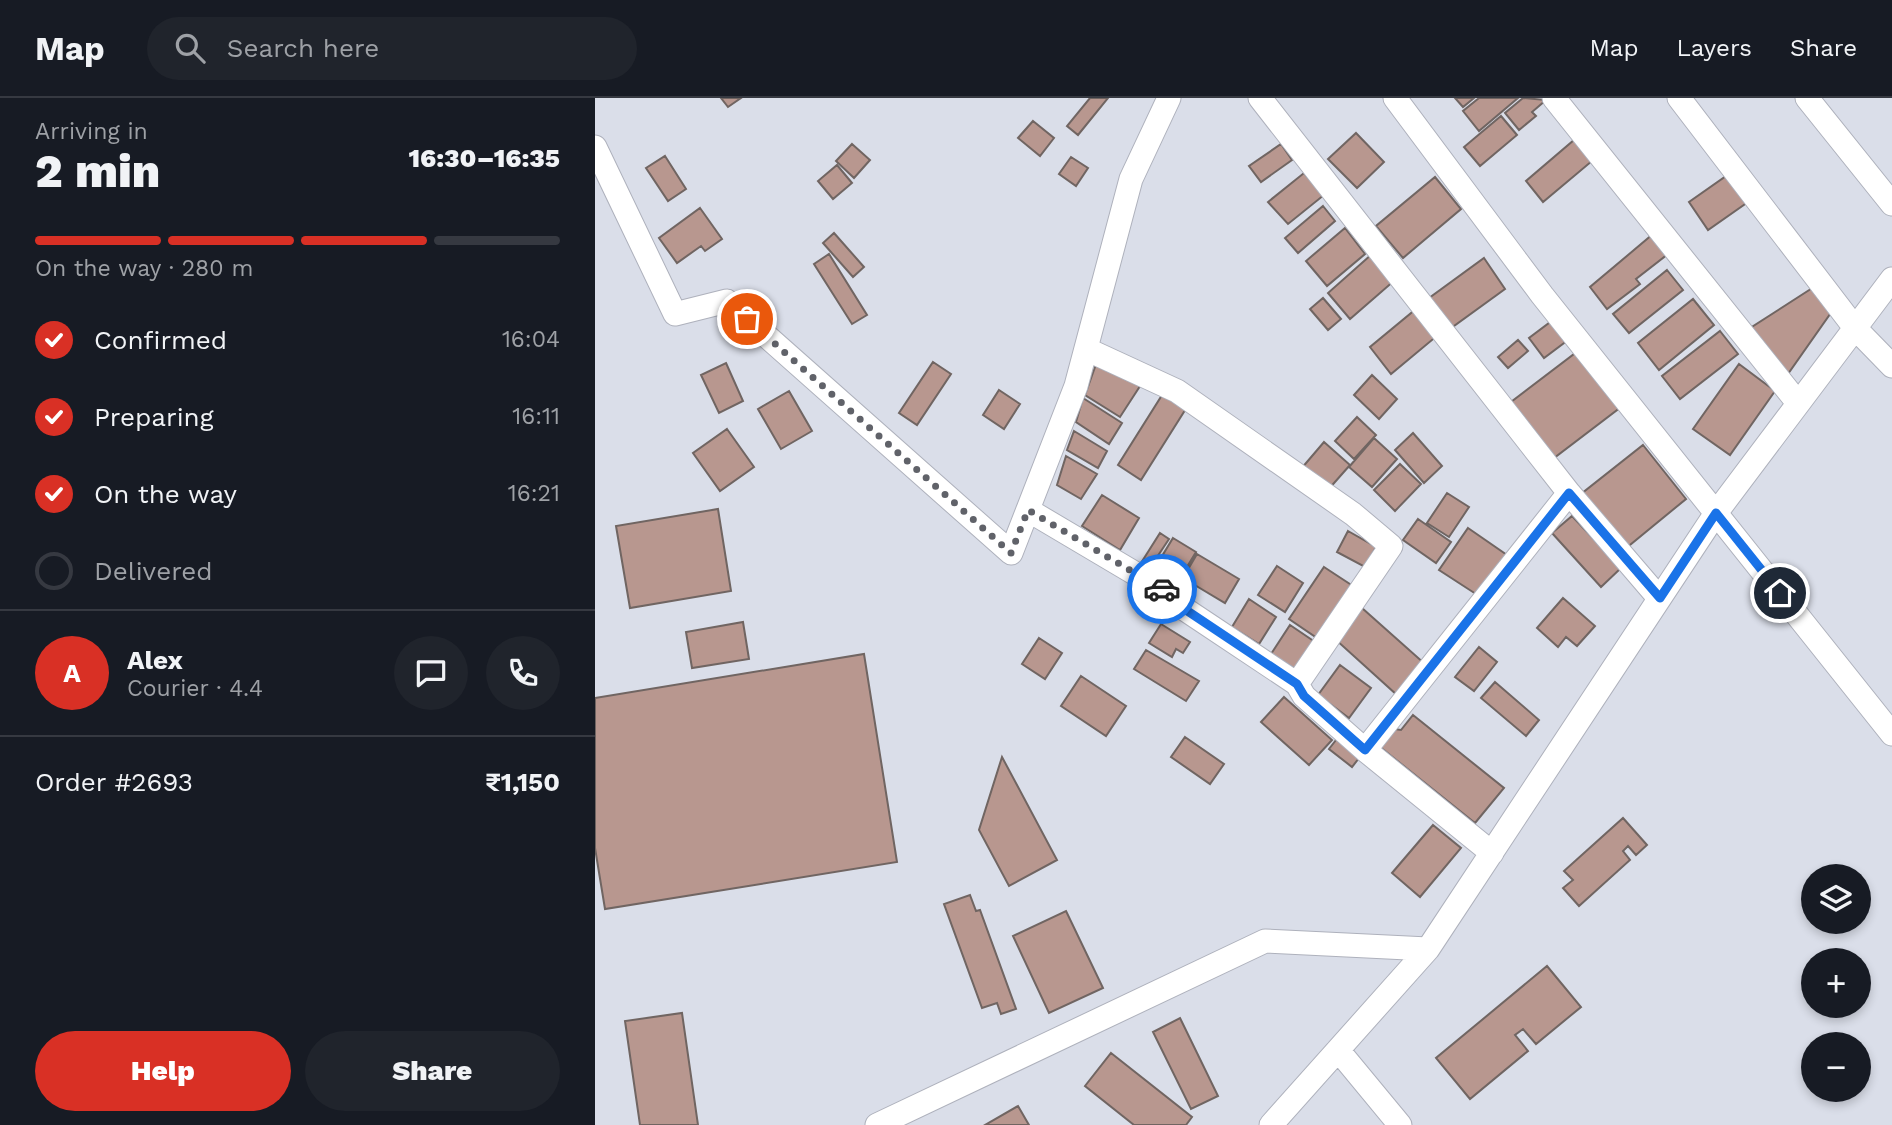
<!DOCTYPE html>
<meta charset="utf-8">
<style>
body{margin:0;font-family:"Work Sans",sans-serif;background:#20242c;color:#f1f3f6;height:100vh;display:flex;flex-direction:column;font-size:26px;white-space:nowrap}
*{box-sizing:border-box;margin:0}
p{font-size:23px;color:#9ea1a6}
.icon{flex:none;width:38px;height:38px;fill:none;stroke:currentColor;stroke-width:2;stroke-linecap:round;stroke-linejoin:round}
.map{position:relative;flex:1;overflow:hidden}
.sheet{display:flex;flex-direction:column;background:#171b24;width:595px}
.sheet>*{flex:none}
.tools{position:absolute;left:1206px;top:766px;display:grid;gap:14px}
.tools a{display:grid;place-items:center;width:70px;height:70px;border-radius:50%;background:#171b24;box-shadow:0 4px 10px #0003;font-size:35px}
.pin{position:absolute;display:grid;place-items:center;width:60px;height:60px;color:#fff;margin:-30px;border:4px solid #fff;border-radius:50%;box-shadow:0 2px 7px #0007}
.courier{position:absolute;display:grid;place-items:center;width:70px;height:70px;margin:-35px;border:5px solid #1a73e8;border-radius:50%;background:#fff;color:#222;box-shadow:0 2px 9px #0007}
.head em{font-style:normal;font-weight:800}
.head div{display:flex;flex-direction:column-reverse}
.head{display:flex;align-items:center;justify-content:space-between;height:119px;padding:0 35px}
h1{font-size:46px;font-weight:800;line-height:52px}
.bar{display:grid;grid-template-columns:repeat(4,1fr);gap:10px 7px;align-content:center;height:84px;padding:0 35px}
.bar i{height:9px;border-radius:5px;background:#363941}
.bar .current{background:#d93025}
.bar p{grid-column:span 4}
.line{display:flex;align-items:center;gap:18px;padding:0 35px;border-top:2px solid #363941}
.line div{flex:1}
.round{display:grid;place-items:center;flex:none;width:74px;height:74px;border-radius:37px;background:#20242c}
ol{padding:0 35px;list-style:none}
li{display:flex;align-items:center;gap:21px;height:77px}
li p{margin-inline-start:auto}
li .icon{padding:7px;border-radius:50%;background:#d93025;color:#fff;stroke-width:4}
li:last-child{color:#9ea1a6}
li i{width:38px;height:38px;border:4px solid #363941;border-radius:50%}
.button{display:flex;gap:14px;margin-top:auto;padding:14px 35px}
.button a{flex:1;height:80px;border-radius:42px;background:#d93025;color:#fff;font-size:28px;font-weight:800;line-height:80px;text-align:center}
.button a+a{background:#20242c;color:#f1f3f6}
header{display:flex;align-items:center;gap:42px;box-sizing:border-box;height:98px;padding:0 35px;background:#171b24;border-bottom:2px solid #363941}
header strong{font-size:33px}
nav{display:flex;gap:38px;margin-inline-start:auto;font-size:24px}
.search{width:490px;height:63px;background:#20242c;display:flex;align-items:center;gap:18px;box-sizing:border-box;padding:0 24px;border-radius:38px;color:#9ea1a6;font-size:26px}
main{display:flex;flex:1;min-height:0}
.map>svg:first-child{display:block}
</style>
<header>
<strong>Map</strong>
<div class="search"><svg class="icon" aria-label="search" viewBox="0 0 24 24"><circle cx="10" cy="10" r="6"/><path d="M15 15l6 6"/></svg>Search here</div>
<nav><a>Map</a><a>Layers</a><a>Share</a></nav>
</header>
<main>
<section class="sheet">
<div class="head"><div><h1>2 min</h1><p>Arriving in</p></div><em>16:30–16:35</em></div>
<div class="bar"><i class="current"></i><i class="current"></i><i class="current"></i><i></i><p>On the way · 280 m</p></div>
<ol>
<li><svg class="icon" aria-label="check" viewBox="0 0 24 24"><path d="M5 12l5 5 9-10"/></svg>Confirmed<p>16:04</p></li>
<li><svg class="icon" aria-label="check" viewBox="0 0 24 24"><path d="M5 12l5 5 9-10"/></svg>Preparing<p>16:11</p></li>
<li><svg class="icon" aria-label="check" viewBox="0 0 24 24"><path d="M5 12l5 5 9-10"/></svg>On the way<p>16:21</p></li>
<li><i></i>Delivered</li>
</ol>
<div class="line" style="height:126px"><b class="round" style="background:#d93025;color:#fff">A</b><div><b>Alex</b><p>Courier · 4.4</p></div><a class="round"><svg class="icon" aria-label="chat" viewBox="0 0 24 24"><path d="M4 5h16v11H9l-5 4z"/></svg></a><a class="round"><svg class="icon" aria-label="phone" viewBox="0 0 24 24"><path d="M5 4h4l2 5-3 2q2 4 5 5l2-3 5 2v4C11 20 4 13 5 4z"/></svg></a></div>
<div class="line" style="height:91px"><div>Order #2693</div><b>₹1,150</b></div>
<div class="button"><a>Help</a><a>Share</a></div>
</section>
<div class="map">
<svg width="1297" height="1027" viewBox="0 0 1297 1027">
<rect width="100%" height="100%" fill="#dadee9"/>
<path fill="#b8978f" stroke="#706562" stroke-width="2" d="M 126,0 L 146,0 L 133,9 Z
M 495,0 L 513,0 L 483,37 L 472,28 Z
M 860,0 L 879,0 L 868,9 Z
M 884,0 L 923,0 L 884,33 L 868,13 Z
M 928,0 L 951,2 L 937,14 L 941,18 L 924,32 L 910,15 Z
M 906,18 L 922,37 L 885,68 L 869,49 Z
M 438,23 L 459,40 L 445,58 L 423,40 Z
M 761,35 L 789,64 L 762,90 L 733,61 Z
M 979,42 L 997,63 L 948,104 L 931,83 Z
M 257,46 L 275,62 L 259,80 L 241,63 Z
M 686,46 L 697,62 L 666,84 L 654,68 Z
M 70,58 L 91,91 L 73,103 L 51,70 Z
M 476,59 L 493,70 L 481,88 L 464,76 Z
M 242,67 L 257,85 L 238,101 L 223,83 Z
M 709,75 L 729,97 L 693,126 L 673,104 Z
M 1134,76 L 1153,104 L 1113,132 L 1094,104 Z
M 840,79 L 866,111 L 808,160 L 781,128 Z
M 728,108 L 740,123 L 703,155 L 690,140 Z
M 105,110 L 127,141 L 110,153 L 106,148 L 82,165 L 64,140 Z
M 750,130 L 770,156 L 732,188 L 711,163 Z
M 239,135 L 269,169 L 258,179 L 228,145 Z
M 1058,136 L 1073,156 L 1041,181 L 1045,186 L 1012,211 L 995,189 Z
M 234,156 L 272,217 L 257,226 L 219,166 Z
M 777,156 L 800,182 L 755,221 L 733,195 Z
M 889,160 L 910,191 L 852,233 L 830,203 Z
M 1072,172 L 1088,192 L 1034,235 L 1018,216 Z
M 1222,187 L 1240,209 L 1188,283 L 1149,234 Z
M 728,200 L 746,221 L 733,232 L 715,211 Z
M 1098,201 L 1119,227 L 1064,272 L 1043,245 Z
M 821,211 L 843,237 L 796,276 L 775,249 Z
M 958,222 L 973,242 L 949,260 L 934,240 Z
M 1125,233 L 1143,256 L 1085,301 L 1067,278 Z
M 923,242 L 933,253 L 913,270 L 903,259 Z
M 983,253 L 1026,309 L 959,360 L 916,304 Z
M 504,258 L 547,285 L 525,319 L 490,297 Z
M 338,264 L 356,276 L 322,327 L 304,315 Z
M 131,265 L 148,303 L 124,315 L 106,277 Z
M 1144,266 L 1180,293 L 1135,357 L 1098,331 Z
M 777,277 L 802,301 L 784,321 L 759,297 Z
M 404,292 L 425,306 L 409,331 L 388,317 Z
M 194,293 L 217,333 L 186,351 L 163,311 Z
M 569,294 L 592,309 L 546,382 L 523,367 Z
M 488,300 L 527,325 L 514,346 L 481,324 Z
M 762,319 L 781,337 L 759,361 L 740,343 Z
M 132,331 L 159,369 L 125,393 L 98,355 Z
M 479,333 L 512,353 L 503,370 L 472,352 Z
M 818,335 L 847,368 L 829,385 L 800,352 Z
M 779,340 L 802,361 L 777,389 L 754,369 Z
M 729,344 L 755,367 L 732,393 L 706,371 Z
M 1048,347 L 1091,401 L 1030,451 L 986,396 Z
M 471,358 L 502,376 L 486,401 L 462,387 Z
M 805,366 L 826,386 L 800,413 L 779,392 Z
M 852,395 L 874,409 L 854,439 L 832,425 Z
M 507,397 L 544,420 L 525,452 L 487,428 Z
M 123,411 L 136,493 L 35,510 L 21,428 Z
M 977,418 L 1026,470 L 1006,489 L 957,435 Z
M 823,421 L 856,444 L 841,465 L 808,442 Z
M 873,430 L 912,457 L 884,498 L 844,472 Z
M 753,433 L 781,449 L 770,469 L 742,454 Z
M 565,435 L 574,441 L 554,471 L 546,465 Z
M 578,440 L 601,454 L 581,487 L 558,473 Z
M 602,456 L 644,481 L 630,505 L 588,480 Z
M 682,468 L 708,485 L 690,514 L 663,497 Z
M 729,469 L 764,492 L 728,544 L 694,521 Z
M 968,500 L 1000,528 L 982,548 L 971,539 L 963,549 L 942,530 Z
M 654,501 L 681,519 L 664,546 L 637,529 Z
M 767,510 L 830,566 L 802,597 L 740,541 Z
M 148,524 L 154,561 L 97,570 L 91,534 Z
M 566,526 L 595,544 L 588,555 L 581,551 L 577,559 L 554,545 Z
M 695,527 L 723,546 L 705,574 L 676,556 Z
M 444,540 L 467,555 L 450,581 L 427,566 Z
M 884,549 L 902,564 L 879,593 L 860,579 Z
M 551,552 L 604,583 L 591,603 L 539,571 Z
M 269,556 L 302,764 L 10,811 L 0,750 L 0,600 Z
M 745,567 L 776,590 L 754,620 L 723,597 Z
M 486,578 L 531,608 L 511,638 L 466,608 Z
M 900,584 L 944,622 L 931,638 L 886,600 Z
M 689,599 L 737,642 L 714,667 L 666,624 Z
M 818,617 L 909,690 L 880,725 L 785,649 L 799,631 L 806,632 Z
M 745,637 L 768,655 L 757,669 L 734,651 Z
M 590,639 L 629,666 L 615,686 L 576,659 Z
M 407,659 L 462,762 L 414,788 L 384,732 Z
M 1028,720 L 1052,747 L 1041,757 L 1033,748 L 1028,753 L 1035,762 L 984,808 L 968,790 L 978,782 L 969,773 Z
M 838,727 L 866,750 L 825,799 L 797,775 Z
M 375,797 L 381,813 L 385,812 L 421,911 L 406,916 L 402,905 L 387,910 L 349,806 Z
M 471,813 L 508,890 L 454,915 L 418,838 Z
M 952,868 L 986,909 L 941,946 L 928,931 L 920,937 L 933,953 L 875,1001 L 841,960 Z
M 87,915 L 103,1027 L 45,1027 L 30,923 Z
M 585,920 L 623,998 L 596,1011 L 558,934 Z
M 516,955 L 597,1019 L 591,1027 L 539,1027 L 490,988 Z
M 423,1008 L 434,1027 L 390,1027 Z"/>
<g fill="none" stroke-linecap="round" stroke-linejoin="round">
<g stroke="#aeb1bc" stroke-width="25">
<path id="street" d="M 665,0 L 974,395
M 800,0 L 947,197 L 1297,636
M 959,0 L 1203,305
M 1084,0 L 1260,230 L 1297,268
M 1212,0 L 1297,106
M 0,49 L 80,216 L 132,203 L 416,455 L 481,288 L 536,81 L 574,0
M 491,251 L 582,293 L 758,416 L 796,448 L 702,586
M 433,412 L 568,492 L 591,512 L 702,586 L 709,598 L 770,652 L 897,755
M 770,652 L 974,395 L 1064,500
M 743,952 L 805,1027
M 282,1027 L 670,843 L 833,851
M 676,1027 L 833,851 L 1121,415 L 1297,181"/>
</g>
<use href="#street" stroke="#fff" stroke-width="23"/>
</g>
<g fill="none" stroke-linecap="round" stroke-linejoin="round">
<path stroke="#606269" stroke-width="7" stroke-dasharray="0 12.6" d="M 152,221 L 416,455 L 433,412 L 567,491"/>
<path stroke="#1a73e8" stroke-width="9" d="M 567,491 L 591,512 L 702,586 L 709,598 L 770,652 L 974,395 L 1065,500 L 1121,415 L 1185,495"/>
</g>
</svg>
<div class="tools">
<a><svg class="icon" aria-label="layers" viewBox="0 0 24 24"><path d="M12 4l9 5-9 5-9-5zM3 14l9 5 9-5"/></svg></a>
<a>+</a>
<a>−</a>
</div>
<div class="pin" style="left:152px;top:221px;background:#ea580c"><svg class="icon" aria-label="bag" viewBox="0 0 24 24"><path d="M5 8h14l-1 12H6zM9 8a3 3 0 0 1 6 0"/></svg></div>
<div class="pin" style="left:1185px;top:495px;background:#1f2937"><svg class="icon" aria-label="home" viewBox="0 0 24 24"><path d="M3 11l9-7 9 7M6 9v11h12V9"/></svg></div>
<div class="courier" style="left:567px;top:491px"><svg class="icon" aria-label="car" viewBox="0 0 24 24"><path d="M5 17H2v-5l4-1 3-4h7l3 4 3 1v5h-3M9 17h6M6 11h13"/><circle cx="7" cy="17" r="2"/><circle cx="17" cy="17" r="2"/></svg></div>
</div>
</main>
